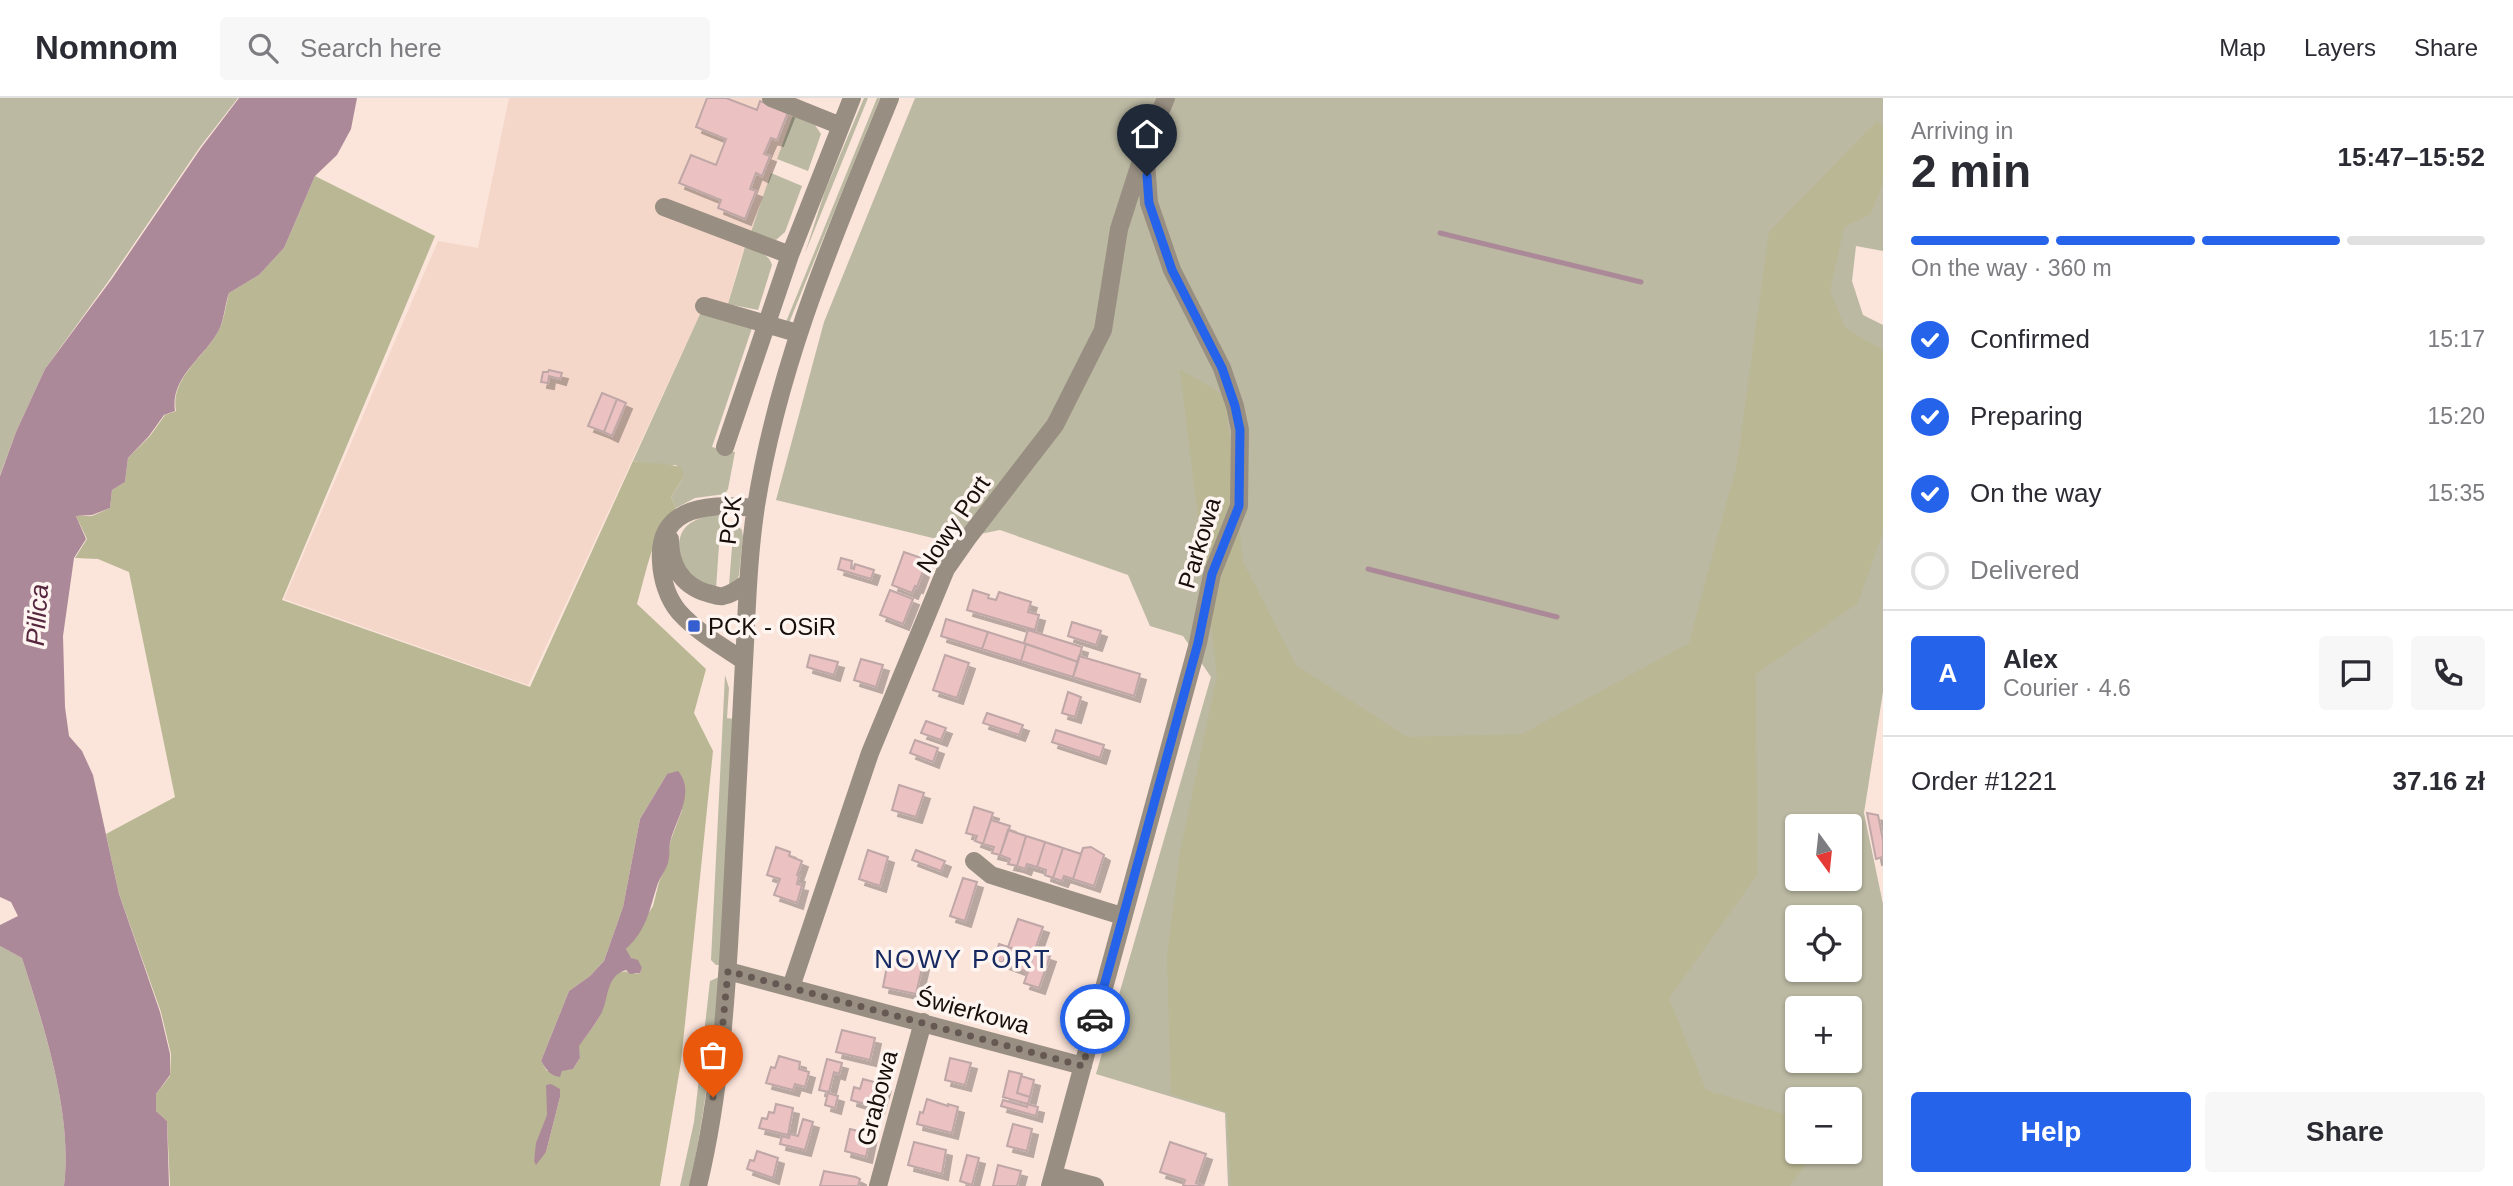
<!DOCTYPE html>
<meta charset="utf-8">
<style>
body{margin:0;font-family:Arial,sans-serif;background:#f7f7f7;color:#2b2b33;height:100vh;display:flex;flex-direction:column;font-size:26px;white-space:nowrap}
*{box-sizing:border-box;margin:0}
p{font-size:23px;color:#7c7c81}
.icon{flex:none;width:38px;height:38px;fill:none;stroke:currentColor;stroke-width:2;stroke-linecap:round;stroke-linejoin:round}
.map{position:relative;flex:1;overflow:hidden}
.sheet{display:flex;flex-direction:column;background:#fff;width:630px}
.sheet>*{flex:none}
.needle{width:46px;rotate:165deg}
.fabs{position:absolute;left:1785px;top:716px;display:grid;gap:14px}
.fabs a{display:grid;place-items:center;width:77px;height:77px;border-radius:7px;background:#fff;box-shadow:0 2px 5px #0004;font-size:35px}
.pin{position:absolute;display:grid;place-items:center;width:60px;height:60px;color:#fff;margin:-72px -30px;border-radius:50% 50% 50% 0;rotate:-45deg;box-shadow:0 0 7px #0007}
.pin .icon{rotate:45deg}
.courier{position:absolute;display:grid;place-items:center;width:70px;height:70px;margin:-35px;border:5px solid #2563eb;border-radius:50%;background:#fff;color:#222;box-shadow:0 2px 9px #0007}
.head em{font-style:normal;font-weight:700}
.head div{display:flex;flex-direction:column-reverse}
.head{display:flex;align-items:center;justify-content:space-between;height:119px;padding:0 28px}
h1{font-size:46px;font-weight:700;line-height:52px}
.bar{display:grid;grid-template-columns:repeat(4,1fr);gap:10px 7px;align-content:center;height:84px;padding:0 28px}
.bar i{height:9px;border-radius:5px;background:#e1e1e2}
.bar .active{background:#2563eb}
.bar p{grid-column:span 4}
.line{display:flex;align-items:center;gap:18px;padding:0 28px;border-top:2px solid #e1e1e2}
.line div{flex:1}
.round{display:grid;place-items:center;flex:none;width:74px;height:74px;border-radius:7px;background:#f7f7f7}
ol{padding:0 28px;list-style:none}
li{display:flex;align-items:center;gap:21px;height:77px}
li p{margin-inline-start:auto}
li .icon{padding:7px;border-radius:50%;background:#2563eb;color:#fff;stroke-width:4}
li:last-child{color:#7c7c81}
li i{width:38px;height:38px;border:4px solid #e1e1e2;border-radius:50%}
.cta{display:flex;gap:14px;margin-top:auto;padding:14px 28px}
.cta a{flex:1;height:80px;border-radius:7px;background:#2563eb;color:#fff;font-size:28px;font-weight:700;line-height:80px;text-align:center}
.cta a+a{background:#f7f7f7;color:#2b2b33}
header{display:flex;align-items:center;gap:42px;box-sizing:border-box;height:98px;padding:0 35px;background:#fff;border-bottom:2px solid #e1e1e2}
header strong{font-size:33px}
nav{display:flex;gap:38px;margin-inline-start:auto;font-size:24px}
.search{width:490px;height:63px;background:#f7f7f7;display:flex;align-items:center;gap:18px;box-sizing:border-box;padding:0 24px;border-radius:7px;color:#7c7c81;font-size:26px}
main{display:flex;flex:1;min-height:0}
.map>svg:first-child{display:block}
</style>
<header>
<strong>Nomnom</strong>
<div class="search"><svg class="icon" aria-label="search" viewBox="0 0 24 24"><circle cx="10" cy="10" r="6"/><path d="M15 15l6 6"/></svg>Search here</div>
<nav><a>Map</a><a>Layers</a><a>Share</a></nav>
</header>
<main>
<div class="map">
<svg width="1883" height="1088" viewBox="0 0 1883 1088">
<defs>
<filter id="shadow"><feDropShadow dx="6" dy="6" stdDeviation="0" flood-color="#0004"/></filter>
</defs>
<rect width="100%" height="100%" fill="#fbe4da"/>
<path fill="#f5d7c9" d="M 509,0 L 800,0 L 739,166 L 728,206 L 701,214 L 528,587 L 284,501 L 438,143 L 478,150 Z"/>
<path fill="#bbb9a2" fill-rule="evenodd" d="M 0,0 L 238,0 L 200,49 L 110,181 L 45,271 L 16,334 L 0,377 Z
M 864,0 L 868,0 L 805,155 L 825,93 Z
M 877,0 L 880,0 L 789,225 L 786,224 Z
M 915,0 L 1883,0 L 1883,153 L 1856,148 L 1852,183 L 1863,217 L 1883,227 L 1883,594 L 1864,715 L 1883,806 L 1883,1088 L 1228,1088 L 1225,1015 L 1096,976 L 1211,579 L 1183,538 L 1150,528 L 1128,477 L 1000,432 L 945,443 L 776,402 L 824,224 ZM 1797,728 L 1850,728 L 1850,780 L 1797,780 ZM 1797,819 L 1850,819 L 1850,872 L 1797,872 ZM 1797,910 L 1850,910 L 1850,962 L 1797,962 ZM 1797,1001 L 1850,1001 L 1850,1054 L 1797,1054 Z
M 793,17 L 815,27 L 821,36 L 808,73 L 777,61 Z
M 771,75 L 802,88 L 785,134 L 776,142 L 751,134 Z
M 745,149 C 756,153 769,155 772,167 L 758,212 L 728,206 Z
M 701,214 L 752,230 L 712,349 L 735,354 L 728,391 L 725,396 L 695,400 L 676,410 L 671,399 L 683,380 L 676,367 L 655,367 L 633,363 Z
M 713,417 L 721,418 L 716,491 L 705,490 L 680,470 C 677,438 678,424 713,417 Z
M 734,424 L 742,432 L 743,439 L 739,477 L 737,482 L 729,487 Z
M 725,577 L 729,590 L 727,620 L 733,621 L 720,867 L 716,867 L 711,862 Z
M 0,848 L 22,860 C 44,930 73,1015 64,1088 L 0,1088 Z
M 719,879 C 713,949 704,1018 690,1088 L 680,1088 L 694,1024 L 710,883 Z"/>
<path fill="#bab794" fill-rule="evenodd" d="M 1877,23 L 1883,30 L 1883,84 L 1871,116 L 1844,129 L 1830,193 L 1845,230 L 1883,252 L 1883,434 L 1858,505 L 1756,576 L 1757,777 L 1669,900 L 1706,992 L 1797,1020 L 1797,1054 L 1814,1054 L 1790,1088 L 1231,1088 L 1227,1014 L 1171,996 L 1167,859 L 1180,755 L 1217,577 L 1180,271 L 1225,298 L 1243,464 L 1296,567 L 1407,639 L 1522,636 L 1689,545 L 1737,366 L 1769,134 Z
M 315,78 L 435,138 L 282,502 L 530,589 L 633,363 C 648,366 672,364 683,371 L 683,380 L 671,399 L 676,410 C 652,436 647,472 637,506 L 706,571 L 694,615 L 713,653 L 681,964 L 660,1088 L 170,1088 L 167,1023 L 156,1013 L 156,996 L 170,978 L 171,956 L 161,914 L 119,796 L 106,736 L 175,699 L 129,474 L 98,461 L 75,460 L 87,441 L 76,418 L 92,418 L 110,410 L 112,392 L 125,384 L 128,360 L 150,338 L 165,317 L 176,313 C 170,280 204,260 219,232 C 224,222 226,206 229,195 L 259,177 L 284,150 ZM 667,676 L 682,712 L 670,744 L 668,764 L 659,784 L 653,808 L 626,851 L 628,857 L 642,870 L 640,875 L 636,876 C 607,864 609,898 601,915 C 596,927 586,938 578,948 L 580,960 L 573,971 L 547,973 L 541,963 L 569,893 L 590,878 L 604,863 L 623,809 L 640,721 ZM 560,999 L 546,1054 L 534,1063 C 540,1035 543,1022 560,999 Z"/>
<path fill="#ac8998" d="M 239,0 L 357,0 L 351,31 L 337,57 L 315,78 L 284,150 L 259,177 L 229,195 C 225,206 224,222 219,232 C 204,260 170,279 175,313 L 164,317 L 149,338 L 128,360 L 125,384 L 112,392 L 110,410 L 92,417 L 76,418 L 86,441 L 74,460 L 63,538 L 65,609 L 69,638 L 82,653 L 93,677 L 119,796 L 160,914 L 170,956 L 170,977 L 156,996 L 156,1013 L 167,1023 L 169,1088 L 64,1088 C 73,1016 44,929 22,860 L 0,848 L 0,827 L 18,818 L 11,804 L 0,799 L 0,378 L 16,334 L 45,271 L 111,182 L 201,50 Z
M 678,673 C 696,694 676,721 670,744 C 669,751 670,758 668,765 C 666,772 661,778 658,785 C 649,812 648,830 626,851 L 631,860 L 638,862 L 642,870 L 640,875 L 630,876 L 626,872 C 606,878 609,899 602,914 C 596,926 586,938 579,948 L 580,960 L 573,971 L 562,973 L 560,979 C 550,978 546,971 541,963 L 569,893 L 590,878 L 604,863 L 623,809 L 640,721 L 667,676 Z
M 551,986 L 560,991 L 560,999 L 546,1054 L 536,1067 L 534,1063 L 536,1045 L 547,1017 L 546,987 Z"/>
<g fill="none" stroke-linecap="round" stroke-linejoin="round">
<path stroke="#ac8998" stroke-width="5" d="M 1440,135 L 1641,184
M 1368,471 L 1557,519"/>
</g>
<path fill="#ebc1c1" stroke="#bfa7a7" stroke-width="2" filter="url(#shadow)" d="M 707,0 L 726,0 L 757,12 L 760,3 L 788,14 L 777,42 L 771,40 L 764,56 L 770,58 L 762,78 L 756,75 L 750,91 L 756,93 L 745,121 L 718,110 L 721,102 L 679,85 L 691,57 L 716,67 L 726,41 L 696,29 Z
M 549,272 L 562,275 L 560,281 L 549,278 L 548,285 L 541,284 L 543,274 L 548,274 Z
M 602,295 L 617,301 L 604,334 L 588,328 Z
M 617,301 L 626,305 L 612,338 L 604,334 Z
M 904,454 L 927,462 L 917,489 L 915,488 L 912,495 L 892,487 Z
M 841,460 L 852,463 L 851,470 L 854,471 L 855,466 L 874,472 L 871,481 L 838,471 Z
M 890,492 L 913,501 L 903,526 L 880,517 Z
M 973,492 L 989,497 L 988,500 L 996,502 L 999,494 L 1031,504 L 1028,514 L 1039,517 L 1035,532 L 967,512 Z
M 946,521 L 988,534 L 982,551 L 941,538 Z
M 1072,524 L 1101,533 L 1096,547 L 1068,538 Z
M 1028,532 L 1082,549 L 1078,564 L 1024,545 Z
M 988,534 L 1026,546 L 1021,563 L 982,551 Z
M 1026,546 L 1078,564 L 1073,579 L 1021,563 Z
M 810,557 L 838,564 L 834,577 L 807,569 Z
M 945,557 L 969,565 L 957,600 L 933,592 Z
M 1079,558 L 1140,576 L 1134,598 L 1073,579 Z
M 861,561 L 883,567 L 876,589 L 854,582 Z
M 1068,594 L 1081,599 L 1075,619 L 1062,615 Z
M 987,615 L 1023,627 L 1019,637 L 983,625 Z
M 926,623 L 946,630 L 941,642 L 921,635 Z
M 1056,632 L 1104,647 L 1100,660 L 1052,644 Z
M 915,642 L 938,650 L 933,664 L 910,655 Z
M 899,687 L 924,695 L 916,719 L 892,712 Z
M 974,709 L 993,715 L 983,746 L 975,743 L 977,738 L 966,735 Z
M 1867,715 L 1878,717 L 1883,742 L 1883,759 L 1876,761 Z
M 991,722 L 1010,728 L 1000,757 L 992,755 L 994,749 L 983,746 Z
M 1008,732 L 1026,738 L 1017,768 L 1008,766 L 1010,761 L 1000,757 Z
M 1026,738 L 1045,744 L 1037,769 L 1027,766 L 1025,771 L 1017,768 Z
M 1045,744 L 1063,750 L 1053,780 L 1045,777 L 1046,772 L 1037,769 Z
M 776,749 L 790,754 L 789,758 L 802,763 L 797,777 L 799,778 L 797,786 L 802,787 L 797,805 L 774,797 L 780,781 L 767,777 Z
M 1091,749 L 1104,757 L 1094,788 L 1073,781 L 1083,750 Z
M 1063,750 L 1081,756 L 1073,781 L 1064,778 L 1062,783 L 1053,780 Z
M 868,752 L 888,759 L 880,788 L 859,781 Z
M 916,752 L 945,763 L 941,773 L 912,762 Z
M 963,780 L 977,784 L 965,823 L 950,818 Z
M 1018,821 L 1043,829 L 1033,857 L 1008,849 Z
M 999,846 L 1008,849 L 1003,865 L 994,862 Z
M 1008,849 L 1033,857 L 1027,874 L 1003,865 Z
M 1035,853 L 1050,858 L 1039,890 L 1024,885 Z
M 889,858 L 923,866 L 916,896 L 883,889 Z
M 842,932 L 875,940 L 870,962 L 836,954 Z
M 779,958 L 800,964 L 799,971 L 809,974 L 805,989 L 795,986 L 793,992 L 766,985 L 771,969 L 775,970 Z
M 950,960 L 971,965 L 965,987 L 945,982 Z
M 827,961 L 842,965 L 839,976 L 834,974 L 829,994 L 819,992 Z
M 1009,973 L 1022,976 L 1017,995 L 1030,999 L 1028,1006 L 1003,999 Z
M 1021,978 L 1034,982 L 1030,999 L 1017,995 Z
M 863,981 L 885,987 L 878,1010 L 851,1002 L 854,989 L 860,991 Z
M 828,995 L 838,998 L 835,1010 L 825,1007 Z
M 927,1001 L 948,1008 L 948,1006 L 958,1009 L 952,1035 L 917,1026 L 920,1014 L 923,1015 Z
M 1003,1002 L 1027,1009 L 1027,1006 L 1038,1009 L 1036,1018 L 1001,1008 Z
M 776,1006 L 793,1010 L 788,1037 L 759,1030 L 762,1020 L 767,1021 L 769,1014 L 774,1015 Z
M 803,1021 L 813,1024 L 805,1052 L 780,1046 L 782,1038 L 789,1040 L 790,1036 L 798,1038 Z
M 1013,1026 L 1032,1031 L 1027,1053 L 1007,1048 Z
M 850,1031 L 871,1036 L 866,1059 L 845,1053 Z
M 914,1044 L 946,1052 L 942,1076 L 908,1067 Z
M 1170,1044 L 1206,1056 L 1196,1085 L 1203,1088 L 1183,1088 L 1185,1082 L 1160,1074 Z
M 757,1053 L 778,1060 L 773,1080 L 747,1071 L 750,1062 L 754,1063 Z
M 967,1057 L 979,1060 L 972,1087 L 960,1083 Z
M 998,1067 L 1021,1073 L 1017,1088 L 993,1088 Z
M 824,1073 L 856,1079 L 860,1081 L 858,1088 L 820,1088 Z"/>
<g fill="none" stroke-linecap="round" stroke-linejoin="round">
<path stroke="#988e82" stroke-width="18" d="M 771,0 L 841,28
M 664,109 L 790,157
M 704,208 L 797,235
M 725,349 L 790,157 L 852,0
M 670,441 C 670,467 681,487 707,495 C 713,496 717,499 723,498 C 733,496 740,490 747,485
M 744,563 C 722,548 697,534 679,514 C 668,501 662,482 661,464 C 657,406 713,405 755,410
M 974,763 L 991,777 L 1122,818
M 728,873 L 1083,968
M 791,889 L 870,655 L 946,471 L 967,441 L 1055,327 L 1103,232 L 1119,131 L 1145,50 L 1166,0
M 1053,1077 L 1095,1088
M 698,1088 C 721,993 727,891 732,794 C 736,717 740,641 744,564 C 747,512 748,460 756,408 C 779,263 835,135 890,0
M 878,1088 L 923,924
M 1050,1088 L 1198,545 L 1212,476 L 1239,408 L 1240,332 L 1235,308 L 1222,270 L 1172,172 L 1149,105 L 1145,50"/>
</g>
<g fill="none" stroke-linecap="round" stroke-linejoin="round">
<path stroke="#665953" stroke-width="7" stroke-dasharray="0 12.6" d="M 713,999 L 720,955 L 728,873 L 1083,968 L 1095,921"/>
<path stroke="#2563eb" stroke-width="9" d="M 1095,921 L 1198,545 L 1212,476 L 1239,408 L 1240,332 L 1235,308 L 1222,270 L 1172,172 L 1149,105 L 1147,78"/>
</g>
<rect fill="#355ecf" stroke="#fef5f1" stroke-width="2.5" x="687" y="521" width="14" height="14" rx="3.5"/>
<g text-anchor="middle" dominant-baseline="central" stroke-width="7" stroke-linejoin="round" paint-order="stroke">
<g font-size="24" fill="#160e0b" stroke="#fef5f1">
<text transform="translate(730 422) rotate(-83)">PCK</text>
<text transform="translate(953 426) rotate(-56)">Nowy Port</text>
<text transform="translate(1199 445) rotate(-73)">Parkowa</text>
<text transform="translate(973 913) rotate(15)">Świerkowa</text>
<text transform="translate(877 1000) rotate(-75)">Grabowa</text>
</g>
<g font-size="24" fill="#160e0b" stroke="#fef5f1" text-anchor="start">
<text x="708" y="528">PCK - OSiR</text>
</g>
<g font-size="26" font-style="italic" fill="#55263e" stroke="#fef5f1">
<text transform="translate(37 517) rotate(-86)">Pilica</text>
</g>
<g font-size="26" letter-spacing="2" fill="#162a61" stroke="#fef5f1">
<text x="963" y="861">NOWY PORT</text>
</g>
</g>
</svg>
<div class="fabs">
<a><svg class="needle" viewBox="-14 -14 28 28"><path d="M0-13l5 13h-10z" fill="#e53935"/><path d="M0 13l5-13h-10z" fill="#7c7c81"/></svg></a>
<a><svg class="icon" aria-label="locate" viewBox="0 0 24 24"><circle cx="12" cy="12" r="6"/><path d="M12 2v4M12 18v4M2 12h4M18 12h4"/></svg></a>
<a>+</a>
<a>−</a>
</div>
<div class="pin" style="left:713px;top:999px;background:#ea580c"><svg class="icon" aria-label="bag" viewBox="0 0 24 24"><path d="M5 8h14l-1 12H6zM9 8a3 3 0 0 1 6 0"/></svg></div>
<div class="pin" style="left:1147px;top:78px;background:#1f2937"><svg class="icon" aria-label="home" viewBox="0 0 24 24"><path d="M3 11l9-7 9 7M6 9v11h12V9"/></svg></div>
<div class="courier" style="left:1095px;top:921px"><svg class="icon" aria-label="car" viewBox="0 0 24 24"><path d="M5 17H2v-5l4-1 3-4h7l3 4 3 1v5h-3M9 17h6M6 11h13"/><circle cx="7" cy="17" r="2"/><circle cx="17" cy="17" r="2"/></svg></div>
</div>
<section class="sheet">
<div class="head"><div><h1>2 min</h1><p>Arriving in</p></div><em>15:47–15:52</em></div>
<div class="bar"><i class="active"></i><i class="active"></i><i class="active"></i><i></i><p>On the way · 360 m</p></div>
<ol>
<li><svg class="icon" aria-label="check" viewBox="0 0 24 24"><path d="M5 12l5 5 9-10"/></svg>Confirmed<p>15:17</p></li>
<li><svg class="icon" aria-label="check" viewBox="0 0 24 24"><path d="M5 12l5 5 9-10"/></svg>Preparing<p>15:20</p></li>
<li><svg class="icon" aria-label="check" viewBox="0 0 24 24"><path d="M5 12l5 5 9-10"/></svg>On the way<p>15:35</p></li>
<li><i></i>Delivered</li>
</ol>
<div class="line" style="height:126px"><b class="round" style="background:#2563eb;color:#fff">A</b><div><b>Alex</b><p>Courier · 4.6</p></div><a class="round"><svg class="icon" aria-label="chat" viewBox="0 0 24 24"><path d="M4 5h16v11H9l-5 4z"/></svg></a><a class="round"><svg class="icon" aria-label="phone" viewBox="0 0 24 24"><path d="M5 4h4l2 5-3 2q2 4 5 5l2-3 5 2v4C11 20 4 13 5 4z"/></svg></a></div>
<div class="line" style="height:91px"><div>Order #1221</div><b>37.16 zł</b></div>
<div class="cta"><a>Help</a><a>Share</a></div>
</section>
</main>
